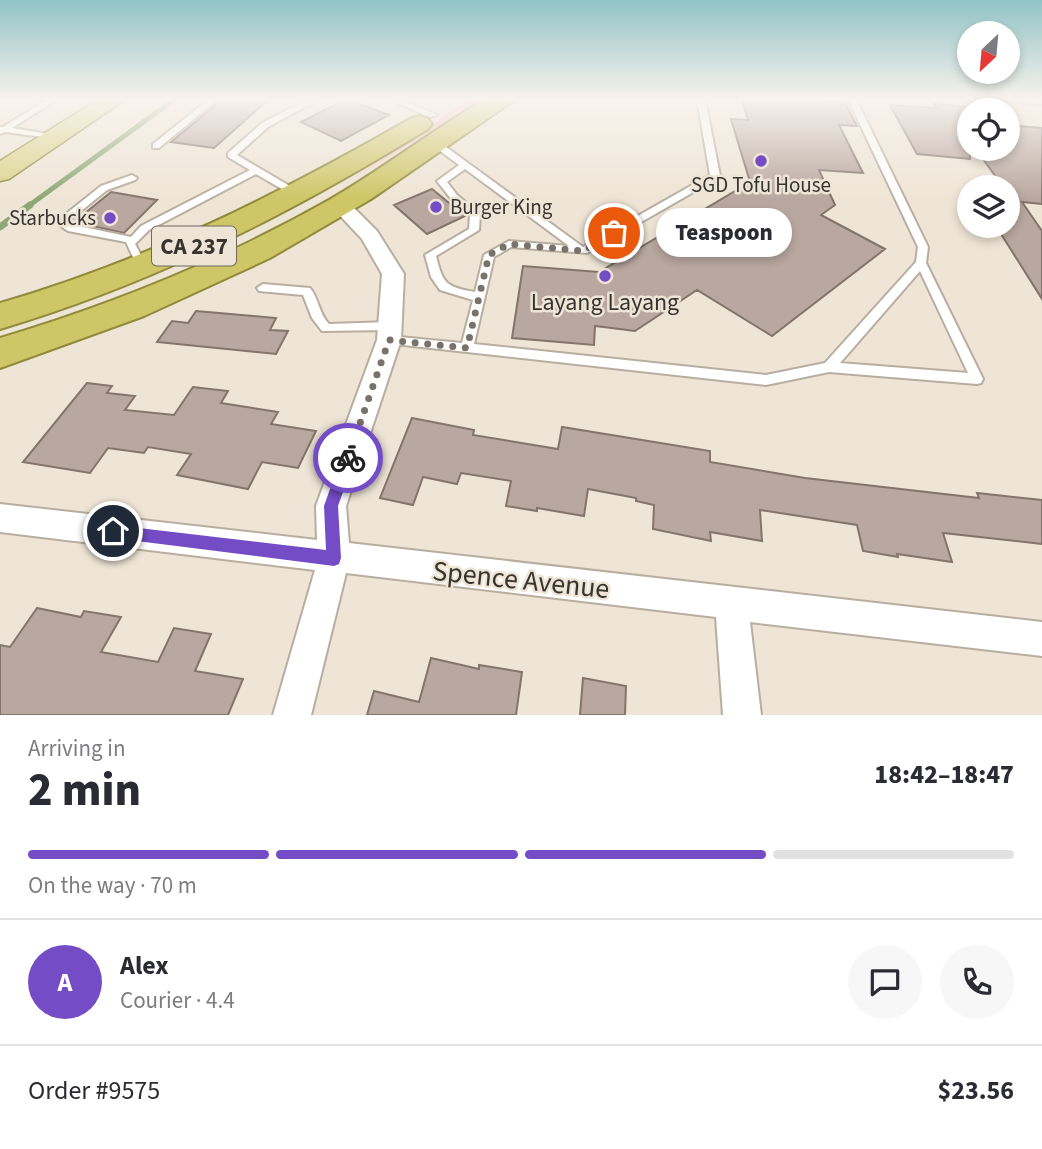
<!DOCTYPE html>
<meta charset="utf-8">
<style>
body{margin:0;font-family:"Source Sans 3",sans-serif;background:#f7f7f7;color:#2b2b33;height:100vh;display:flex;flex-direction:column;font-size:26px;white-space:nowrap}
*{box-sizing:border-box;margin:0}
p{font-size:23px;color:#7c7c81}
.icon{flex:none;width:38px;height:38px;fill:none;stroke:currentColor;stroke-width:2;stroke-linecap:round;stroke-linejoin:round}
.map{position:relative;height:715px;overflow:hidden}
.drawer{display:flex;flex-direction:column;background:#fff;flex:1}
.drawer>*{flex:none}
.needle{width:46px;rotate:206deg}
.fabs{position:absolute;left:957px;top:21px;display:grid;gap:14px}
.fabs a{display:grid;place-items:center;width:63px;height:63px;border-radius:50%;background:#fff;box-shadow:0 4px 10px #0003;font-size:35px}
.pin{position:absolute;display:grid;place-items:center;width:60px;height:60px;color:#fff;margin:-30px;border:4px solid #fff;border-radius:50%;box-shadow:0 2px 7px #0007}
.courier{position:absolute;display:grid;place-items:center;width:70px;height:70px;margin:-35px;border:5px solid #744cc5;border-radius:50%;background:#fff;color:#222;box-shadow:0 2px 9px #0007}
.bubble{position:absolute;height:49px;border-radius:24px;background:#fff;box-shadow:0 4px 10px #0003;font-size:23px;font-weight:800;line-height:49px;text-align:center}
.overview em{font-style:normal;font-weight:800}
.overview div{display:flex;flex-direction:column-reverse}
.overview{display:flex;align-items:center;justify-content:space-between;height:119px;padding:0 28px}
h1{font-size:46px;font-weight:800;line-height:52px}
.bar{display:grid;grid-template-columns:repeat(4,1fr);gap:10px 7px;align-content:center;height:84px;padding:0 28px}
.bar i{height:9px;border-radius:5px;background:#e1e1e2}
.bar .active{background:#744cc5}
.bar p{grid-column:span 4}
.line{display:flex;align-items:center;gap:18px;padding:0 28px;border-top:2px solid #e1e1e2}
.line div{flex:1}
.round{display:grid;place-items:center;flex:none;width:74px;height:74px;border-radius:37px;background:#f7f7f7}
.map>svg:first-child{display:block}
</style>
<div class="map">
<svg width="1042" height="715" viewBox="0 0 1042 715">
<rect width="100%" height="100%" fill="#efe5d6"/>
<path fill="#fac3c2" d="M 470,99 L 480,99 L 453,118 L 343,185 L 419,136 L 451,110 Z"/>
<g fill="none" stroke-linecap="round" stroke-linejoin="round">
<path stroke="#8da875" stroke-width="5" d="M 27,207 L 175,99"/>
<path stroke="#8da875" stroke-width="7" d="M 0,227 L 30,205"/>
</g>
<path fill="#b9a8a0" stroke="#83746c" stroke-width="2" d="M 223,99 L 269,99 L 214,148 L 171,142 Z
M 346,99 L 389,115 L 341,141 L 301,122 Z
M 742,99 L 844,101 L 857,126 L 839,125 L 863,173 L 819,170 L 835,205 L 821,215 L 885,249 L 772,336 L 697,290 L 635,331 L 595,326 L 594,345 L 512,338 L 523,266 L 599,272 L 750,182 L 731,119 L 748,120 Z
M 934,104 L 970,107 L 970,159 L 917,154 L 890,105 L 936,108 Z
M 1008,125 L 1042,128 L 1042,204 L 1022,202 L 1042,231 L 1042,299 L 996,226 L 1008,226 L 1008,187 L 1003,187 L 976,149 L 1008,149 Z
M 432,189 L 465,216 L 427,234 L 394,205 Z
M 111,192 L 157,200 L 124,233 L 74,222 Z
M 196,311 L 276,318 L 270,330 L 288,331 L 276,354 L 157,342 L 172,321 L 188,323 Z
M 87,383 L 112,386 L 107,393 L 135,396 L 125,410 L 174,415 L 193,387 L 228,391 L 221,403 L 278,412 L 271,424 L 316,431 L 298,468 L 262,462 L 248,489 L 177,475 L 191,454 L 148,447 L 144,453 L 108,448 L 90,473 L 23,462 Z
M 412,418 L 474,430 L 473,435 L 558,449 L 562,427 L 710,451 L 710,462 L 805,478 L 979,498 L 977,493 L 1042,500 L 1042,544 L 943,533 L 952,562 L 897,554 L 898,557 L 863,551 L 857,525 L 760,510 L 762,541 L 710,532 L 711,541 L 653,529 L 654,505 L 636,501 L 636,498 L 588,489 L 584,516 L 537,508 L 537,511 L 506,506 L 511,481 L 461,473 L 457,484 L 423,477 L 413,505 L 380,498 Z
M 37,608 L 81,617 L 84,611 L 121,617 L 101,652 L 158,662 L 174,628 L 211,634 L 195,671 L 243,679 L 228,715 L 0,715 L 0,645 L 10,647 Z
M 431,658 L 479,669 L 479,665 L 522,672 L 516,715 L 367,715 L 374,691 L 419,702 Z
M 583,678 L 626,686 L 625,715 L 580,715 Z"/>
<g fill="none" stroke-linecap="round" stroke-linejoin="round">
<g stroke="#b8aea0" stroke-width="4">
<path id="service" d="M 48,99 L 58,99 L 12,128 L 55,135 L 58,135 L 58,139 L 5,132 L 0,134 L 0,127 L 3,127 Z
M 209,99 L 218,99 L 159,148 L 153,148 L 153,144 Z
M 308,99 L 319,99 L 268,127 L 237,155 L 300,192 L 300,196 L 294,196 L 256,174 L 149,230 L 135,244 L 148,268 L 143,272 L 138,268 L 126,242 L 68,231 L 59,225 L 62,217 L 101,186 L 132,175 L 137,178 L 135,180 L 107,190 L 70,220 L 69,224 L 131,237 L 141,226 L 250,170 L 228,157 L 228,153 L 262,123 Z
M 388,99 L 400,99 L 437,115 L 430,117 Z
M 697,99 L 705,99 L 720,176 L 718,178 L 587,253 L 511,247 L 494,257 L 474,344 L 766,375 L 825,363 L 916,262 L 918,247 L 848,99 L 856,99 L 928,247 L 926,263 L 983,379 L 981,383 L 977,384 L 829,372 L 766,385 L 385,343 L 383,340 L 385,337 L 389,336 L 462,343 L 473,300 L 440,290 L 431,277 L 425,255 L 469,229 L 470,215 L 451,199 L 437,181 L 459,165 L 432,145 L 432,141 L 438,141 L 583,247 L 710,175 ZM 465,169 L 569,246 L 509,241 L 484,255 L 475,292 C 446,287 443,284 436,256 L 479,230 L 480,214 L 457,195 L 447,182 ZM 920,271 L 968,373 L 840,363 Z
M 1002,99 L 1042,100 L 1042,104 L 1006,101 Z
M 263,284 L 310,288 C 319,299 319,314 329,324 L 390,322 L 396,326 L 390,330 L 322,331 L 312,318 L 303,295 L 259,291 L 257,288 Z"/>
</g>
<g stroke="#b8aea0" stroke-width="4">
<path id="minor" d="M 340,199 L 347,201 L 377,231 L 404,274 L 401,340 L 346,506 L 349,543 L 1042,622 L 1042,656 L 750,622 L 761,715 L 723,715 L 716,617 L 346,573 L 311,715 L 273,715 L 315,570 L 0,532 L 0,504 L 317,540 L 316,506 L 377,340 L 382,274 L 362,239 L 330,205 Z"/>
</g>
<g stroke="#928a3b" stroke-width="3">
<path id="primary" d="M 99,99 L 126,99 L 9,179 L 0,181 L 0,161 Z"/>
</g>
<g stroke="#928a3b" stroke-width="4">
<path id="trunk" d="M 486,99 L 516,99 L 371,199 L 270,258 L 144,316 L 0,368 L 0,338 C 114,304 225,259 329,200 C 383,169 432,130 486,99 Z
M 419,116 L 428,119 L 432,124 L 428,129 C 289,214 157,282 0,329 L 0,303 C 146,261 279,194 410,119 Z"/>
</g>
<use href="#service" fill="#fff" fill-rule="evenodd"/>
<use href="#minor" fill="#fff" fill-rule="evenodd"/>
<use href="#primary" fill="#dbd48d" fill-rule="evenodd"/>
<use href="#trunk" fill="#cfc667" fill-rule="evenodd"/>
</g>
<linearGradient id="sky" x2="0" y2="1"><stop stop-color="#92c3c6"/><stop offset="0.5" stop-color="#f8f3ed"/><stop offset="1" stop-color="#f8f3ed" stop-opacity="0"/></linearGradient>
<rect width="1042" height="199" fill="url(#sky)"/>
<path fill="#744cc5" d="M 348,452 L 355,458 L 338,506 L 341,558 L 339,564 L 334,566 L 113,538 L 106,531 L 113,525 L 326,550 L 324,506 L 341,458 Z"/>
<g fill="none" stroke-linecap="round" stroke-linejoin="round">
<path stroke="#787269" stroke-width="7" stroke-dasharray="0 12.6" d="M 348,458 L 389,340 L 467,348 L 489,255 L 509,244 L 583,251 L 614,233"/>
</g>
<g fill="#744cc5" stroke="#efe5d6" stroke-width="2.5">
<circle cx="761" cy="161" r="7"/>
<circle cx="436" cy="207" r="7"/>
<circle cx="110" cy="218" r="7"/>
<circle cx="605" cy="276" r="7"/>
</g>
<g text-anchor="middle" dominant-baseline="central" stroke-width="5" stroke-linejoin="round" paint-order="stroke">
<g font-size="21" fill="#38342f" stroke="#efe5d6">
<text x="761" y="185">SGD Tofu House</text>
<text x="450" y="207" text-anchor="start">Burger King</text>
<text x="96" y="218" text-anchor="end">Starbucks</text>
</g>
<rect fill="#efe5d6" stroke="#6f6961" stroke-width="2" x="152" y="226.5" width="84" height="39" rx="5"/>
<g font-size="23" font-weight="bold" fill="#38342f">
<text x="194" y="246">CA 237</text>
</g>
<g font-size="24" fill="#38342f" stroke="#efe5d6">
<text x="605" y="302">Layang Layang</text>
</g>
<g font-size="28" fill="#38342f" stroke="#efe5d6">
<text transform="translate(521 580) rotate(6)">Spence Avenue</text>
</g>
</g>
</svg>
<div class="fabs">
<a><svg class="needle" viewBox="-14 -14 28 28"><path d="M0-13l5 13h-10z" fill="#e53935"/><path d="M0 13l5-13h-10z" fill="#7c7c81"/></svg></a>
<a><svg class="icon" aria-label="locate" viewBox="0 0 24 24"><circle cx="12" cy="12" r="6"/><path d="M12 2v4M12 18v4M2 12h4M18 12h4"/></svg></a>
<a><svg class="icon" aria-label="layers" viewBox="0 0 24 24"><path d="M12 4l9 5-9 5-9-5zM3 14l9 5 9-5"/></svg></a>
</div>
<div class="pin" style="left:614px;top:233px;background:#ea580c"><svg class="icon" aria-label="bag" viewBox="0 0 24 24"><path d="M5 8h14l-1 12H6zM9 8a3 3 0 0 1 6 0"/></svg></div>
<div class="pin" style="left:113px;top:531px;background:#1f2937"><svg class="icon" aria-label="home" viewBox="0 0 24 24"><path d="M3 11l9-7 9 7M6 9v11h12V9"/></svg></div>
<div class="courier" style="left:348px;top:458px"><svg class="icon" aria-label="bike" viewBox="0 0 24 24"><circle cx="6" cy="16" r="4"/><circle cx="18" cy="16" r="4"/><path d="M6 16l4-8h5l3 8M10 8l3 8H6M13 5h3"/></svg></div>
<div class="bubble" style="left:656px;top:208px;width:136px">Teaspoon</div>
</div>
<section class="drawer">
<div class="overview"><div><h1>2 min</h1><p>Arriving in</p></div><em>18:42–18:47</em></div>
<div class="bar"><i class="active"></i><i class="active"></i><i class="active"></i><i></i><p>On the way · 70 m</p></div>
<div class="line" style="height:126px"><b class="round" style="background:#744cc5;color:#fff">A</b><div><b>Alex</b><p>Courier · 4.4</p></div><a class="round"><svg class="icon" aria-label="chat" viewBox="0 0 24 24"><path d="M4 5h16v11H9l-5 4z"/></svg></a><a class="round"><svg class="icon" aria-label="phone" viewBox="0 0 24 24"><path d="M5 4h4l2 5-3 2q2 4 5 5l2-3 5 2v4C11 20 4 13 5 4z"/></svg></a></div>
<div class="line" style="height:91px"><div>Order #9575</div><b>$23.56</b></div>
</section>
